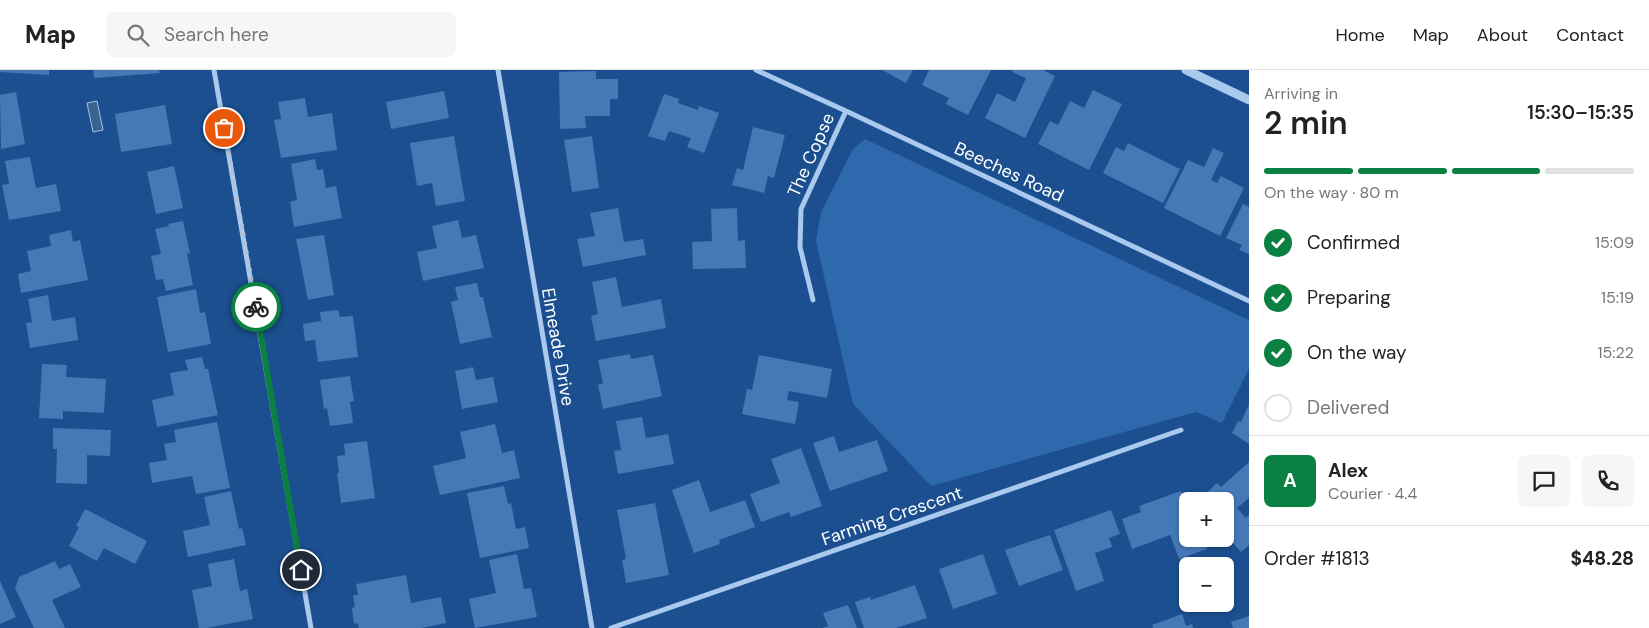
<!DOCTYPE html>
<meta charset="utf-8">
<style>
body{margin:0;font-family:"DM Sans",sans-serif;background:#f6f6f6;color:#222;height:100vh;display:flex;flex-direction:column;font-size:19px;white-space:nowrap}
*{box-sizing:border-box;margin:0}
p{font-size:16px;color:#767676}
.icon{flex:none;width:28px;height:28px;fill:none;stroke:currentColor;stroke-width:2;stroke-linecap:round;stroke-linejoin:round}
.map{position:relative;flex:1;overflow:hidden}
.sheet{display:flex;flex-direction:column;background:#fff;width:400px}
.sheet>*{flex:none}
.controls{position:absolute;left:1179px;top:422px;display:grid;gap:10px}
.controls a{display:grid;place-items:center;width:55px;height:55px;border-radius:8px;background:#fff;box-shadow:0 1px 4px #0004;font-size:25px}
.pin{position:absolute;display:grid;place-items:center;width:42px;height:42px;color:#fff;margin:-21px;border:2px solid #fff;border-radius:50%;box-shadow:0 1px 5px #0007}
.courier{position:absolute;display:grid;place-items:center;width:50px;height:50px;margin:-25px;border:4px solid #0b8043;border-radius:50%;background:#fff;color:#222;box-shadow:0 1px 6px #0007}
.head em{font-style:normal;font-weight:600}
.head div{display:flex;flex-direction:column-reverse}
.head{display:flex;align-items:center;justify-content:space-between;height:85px;padding:0 15px}
h1{font-size:32px;font-weight:600;line-height:38px}
.bar{display:grid;grid-template-columns:repeat(4,1fr);gap:8px 5px;align-content:center;height:60px;padding:0 15px}
.bar i{height:6px;border-radius:4px;background:#e0e0e0}
.bar .current{background:#0b8043}
.bar p{grid-column:span 4}
.line{display:flex;align-items:center;gap:12px;padding:0 15px;border-top:1px solid #e0e0e0}
.line div{flex:1}
.round{display:grid;place-items:center;flex:none;width:52px;height:52px;border-radius:8px;background:#f6f6f6}
ol{padding:0 15px;list-style:none}
li{display:flex;align-items:center;gap:15px;height:55px}
li p{margin-inline-start:auto}
li .icon{padding:5px;border-radius:50%;background:#0b8043;color:#fff;stroke-width:4}
li:last-child{color:#767676}
li i{width:28px;height:28px;border:2px solid #e0e0e0;border-radius:50%}
header{display:flex;align-items:center;gap:30px;box-sizing:border-box;height:70px;padding:0 25px;background:#fff;border-bottom:1px solid #e0e0e0}
header strong{font-size:24px}
nav{display:flex;gap:28px;margin-inline-start:auto;font-size:18px}
.search{width:350px;height:45px;background:#f6f6f6;display:flex;align-items:center;gap:12px;box-sizing:border-box;padding:0 18px;border-radius:8px;color:#767676;font-size:19px}
main{display:flex;flex:1;min-height:0}
.map>svg:first-child{display:block}
</style>
<header>
<strong>Map</strong>
<div class="search"><svg class="icon" aria-label="search" viewBox="0 0 24 24"><circle cx="10" cy="10" r="6"/><path d="M15 15l6 6"/></svg>Search here</div>
<nav><a>Home</a><a>Map</a><a>About</a><a>Contact</a></nav>
</header>
<main>
<div class="map">
<svg width="1249" height="558" viewBox="0 0 1249 558">
<rect width="100%" height="100%" fill="#1b4f8f"/>
<path fill="#2e69ad" d="M 865,69 L 1249,250 L 1249,299 L 1222,353 L 1196,342 L 931,416 L 853,334 L 816,171 L 821,142 L 853,79 Z"/>
<path fill="#3c6290" stroke="#9cc4f0" d="M 97,31 L 103,60 L 93,62 L 87,33 Z"/>
<path fill="#4478b7" d="M 0,0 L 49,0 L 49,5 L 0,2 Z
M 93,0 L 159,0 L 160,3 L 94,8 Z
M 882,0 L 913,0 L 906,13 Z
M 929,0 L 991,0 L 968,45 L 946,34 L 949,28 L 922,15 Z
M 1013,0 L 1043,0 L 1055,6 L 1025,68 L 985,48 L 997,23 L 1015,32 L 1026,8 L 1012,2 Z
M 596,1 L 596,9 L 618,9 L 618,29 L 610,29 L 610,46 L 585,46 L 586,58 L 560,59 L 559,2 Z
M 1093,20 L 1122,34 L 1089,100 L 1038,74 L 1050,51 L 1058,55 L 1070,31 L 1084,38 Z
M 444,21 L 449,48 L 391,59 L 386,32 Z
M 16,22 L 25,74 L 1,79 L 0,25 Z
M 664,24 L 679,29 L 678,33 L 698,40 L 699,36 L 719,43 L 704,83 L 687,77 L 691,68 L 669,61 L 665,71 L 648,66 Z
M 305,28 L 308,47 L 332,43 L 337,80 L 281,88 L 274,50 L 281,49 L 278,32 Z
M 165,35 L 172,74 L 121,82 L 115,44 Z
M 753,57 L 785,65 L 774,108 L 768,106 L 764,123 L 732,115 L 737,98 L 743,100 Z
M 454,66 L 465,131 L 436,136 L 432,113 L 417,116 L 410,73 Z
M 592,66 L 599,118 L 572,122 L 564,70 Z
M 1128,73 L 1180,99 L 1163,133 L 1103,103 L 1116,77 L 1124,81 Z
M 1213,78 L 1224,83 L 1211,110 L 1217,113 L 1221,106 L 1244,118 L 1220,166 L 1164,138 L 1188,90 L 1204,97 Z
M 30,87 L 36,118 L 56,114 L 61,141 L 9,150 L 2,115 L 9,114 L 5,91 Z
M 315,89 L 317,100 L 323,99 L 326,118 L 336,116 L 342,148 L 294,157 L 290,132 L 297,130 L 291,94 Z
M 174,96 L 183,138 L 156,144 L 147,102 Z
M 1243,134 L 1249,137 L 1249,184 L 1239,180 L 1242,175 L 1226,168 Z
M 618,138 L 624,172 L 643,169 L 646,185 L 583,197 L 577,169 L 595,166 L 590,143 Z
M 737,138 L 738,171 L 745,170 L 746,198 L 693,199 L 692,172 L 712,171 L 711,139 Z
M 458,150 L 462,168 L 476,165 L 484,198 L 423,211 L 417,182 L 437,178 L 432,156 Z
M 183,151 L 190,183 L 187,184 L 193,215 L 166,221 L 163,209 L 156,210 L 151,186 L 161,184 L 155,159 L 169,156 L 168,154 Z
M 71,160 L 73,172 L 80,170 L 88,210 L 21,223 L 18,204 L 31,201 L 27,181 L 51,176 L 49,165 Z
M 324,165 L 334,225 L 308,230 L 296,169 Z
M 616,207 L 622,237 L 661,229 L 666,258 L 596,271 L 591,246 L 598,244 L 592,212 Z
M 477,213 L 480,227 L 483,227 L 492,267 L 460,274 L 451,232 L 458,230 L 455,217 Z
M 196,219 L 200,243 L 205,242 L 211,274 L 168,282 L 157,227 Z
M 48,225 L 52,251 L 75,247 L 78,270 L 30,278 L 26,253 L 32,252 L 28,229 Z
M 338,240 L 340,247 L 353,246 L 358,287 L 318,292 L 315,270 L 305,271 L 303,254 L 321,251 L 320,242 Z
M 630,284 L 631,289 L 653,285 L 662,326 L 603,339 L 598,315 L 603,313 L 598,290 Z
M 759,285 L 832,299 L 827,328 L 789,321 L 787,330 L 799,332 L 795,354 L 742,344 L 747,319 L 752,320 Z
M 202,287 L 205,299 L 208,299 L 218,345 L 157,357 L 152,330 L 174,325 L 170,303 L 188,300 L 185,290 Z
M 42,294 L 67,295 L 66,307 L 106,309 L 104,343 L 63,341 L 63,349 L 39,348 Z
M 473,297 L 476,310 L 493,307 L 498,332 L 462,339 L 455,301 Z
M 350,306 L 354,331 L 350,332 L 353,353 L 330,356 L 327,338 L 324,339 L 320,310 Z
M 1249,334 L 1249,374 L 1232,363 L 1238,351 L 1241,352 Z
M 642,347 L 646,368 L 668,364 L 674,394 L 618,404 L 614,381 L 621,380 L 616,351 Z
M 217,352 L 230,418 L 196,424 L 192,406 L 152,413 L 149,393 L 167,390 L 164,374 L 176,372 L 174,360 Z
M 495,354 L 502,383 L 514,380 L 520,408 L 440,425 L 433,396 L 466,388 L 460,362 Z
M 53,358 L 111,360 L 110,386 L 87,385 L 87,414 L 56,413 L 57,379 L 53,379 Z
M 834,366 L 839,382 L 877,370 L 888,401 L 830,421 L 813,373 Z
M 367,371 L 375,428 L 341,433 L 337,403 L 339,403 L 337,386 L 345,385 L 344,374 Z
M 801,378 L 822,436 L 791,447 L 789,442 L 761,452 L 750,424 L 780,413 L 771,389 Z
M 1249,392 L 1249,428 L 1237,438 L 1246,448 L 1249,445 L 1249,475 L 1241,482 L 1225,464 L 1225,431 L 1204,431 L 1207,428 L 1204,425 L 1217,413 L 1221,417 Z
M 699,410 L 710,442 L 745,430 L 755,457 L 719,470 L 720,474 L 694,483 L 672,420 Z
M 504,416 L 508,434 L 511,433 L 516,459 L 525,457 L 529,478 L 480,488 L 467,423 Z
M 231,421 L 239,459 L 242,458 L 246,475 L 188,487 L 183,461 L 210,455 L 204,427 Z
M 1181,421 L 1188,439 L 1188,469 L 1203,469 L 1207,479 L 1179,489 L 1170,465 L 1132,479 L 1122,449 L 1141,442 L 1139,436 Z
M 655,433 L 669,505 L 626,513 L 622,490 L 626,489 L 617,440 Z
M 85,439 L 147,471 L 135,494 L 104,478 L 97,491 L 69,476 L 79,457 L 76,456 Z
M 1111,440 L 1120,464 L 1109,468 L 1112,477 L 1095,483 L 1104,511 L 1076,521 L 1054,460 Z
M 1050,465 L 1063,500 L 1019,516 L 1005,480 Z
M 517,484 L 524,519 L 531,518 L 537,547 L 475,558 L 469,529 L 496,523 L 489,490 Z
M 983,484 L 997,524 L 953,539 L 939,499 Z
M 234,489 L 240,521 L 247,519 L 253,549 L 207,558 L 199,558 L 192,520 L 212,516 L 208,494 Z
M 55,491 L 59,499 L 70,494 L 81,517 L 52,530 L 65,558 L 34,558 L 15,518 L 19,507 Z
M 406,505 L 411,533 L 441,527 L 446,553 L 421,558 L 359,558 L 358,553 L 354,554 L 352,538 L 355,537 L 353,525 L 358,525 L 356,514 Z
M 0,511 L 16,547 L 0,554 Z
M 915,515 L 927,548 L 896,558 L 864,558 L 855,532 L 870,527 L 871,530 Z
M 848,535 L 857,558 L 822,558 L 828,556 L 823,543 Z
M 1182,544 L 1186,556 L 1192,554 L 1193,558 L 1153,558 L 1152,555 Z
M 1249,546 L 1249,558 L 1233,558 L 1231,552 Z"/>
<g fill="none" stroke-linecap="round" stroke-linejoin="round">
<path stroke="#a9c9ee" stroke-width="5" d="M 214,0 L 311,558
M 498,0 L 592,558
M 756,0 L 846,41 L 1249,231
M 813,230 L 800,177 L 801,139 L 846,41
M 611,558 L 1181,360"/>
<path stroke="#a9c9ee" stroke-width="9" d="M 1186,0 L 1249,30"/>
</g>
<g fill="none" stroke-linecap="round" stroke-linejoin="round">
<path stroke="#afc1d8" stroke-width="5" stroke-dasharray="0 9" d="M 224,58 L 256,237"/>
<path stroke="#0b8043" stroke-width="6" d="M 256,237 L 301,500"/>
</g>
<g text-anchor="middle" dominant-baseline="central" stroke-width="4" stroke-linejoin="round" paint-order="stroke">
<g font-size="18" fill="#fff" stroke="#1b4f8f">
<text transform="translate(811 85) rotate(-66)">The Copse</text>
<text transform="translate(1009 102) rotate(25)">Beeches Road</text>
<text transform="translate(558 277) rotate(80)">Elmeade Drive</text>
<text transform="translate(892 446) rotate(-19)">Farming Crescent</text>
</g>
</g>
</svg>
<div class="controls">
<a>+</a>
<a>−</a>
</div>
<div class="pin" style="left:224px;top:58px;background:#ea580c"><svg class="icon" aria-label="bag" viewBox="0 0 24 24"><path d="M5 8h14l-1 12H6zM9 8a3 3 0 0 1 6 0"/></svg></div>
<div class="pin" style="left:301px;top:500px;background:#1f2937"><svg class="icon" aria-label="home" viewBox="0 0 24 24"><path d="M3 11l9-7 9 7M6 9v11h12V9"/></svg></div>
<div class="courier" style="left:256px;top:237px"><svg class="icon" aria-label="bike" viewBox="0 0 24 24"><circle cx="6" cy="16" r="4"/><circle cx="18" cy="16" r="4"/><path d="M6 16l4-8h5l3 8M10 8l3 8H6M13 5h3"/></svg></div>
</div>
<section class="sheet">
<div class="head"><div><h1>2 min</h1><p>Arriving in</p></div><em>15:30–15:35</em></div>
<div class="bar"><i class="current"></i><i class="current"></i><i class="current"></i><i></i><p>On the way · 80 m</p></div>
<ol>
<li><svg class="icon" aria-label="check" viewBox="0 0 24 24"><path d="M5 12l5 5 9-10"/></svg>Confirmed<p>15:09</p></li>
<li><svg class="icon" aria-label="check" viewBox="0 0 24 24"><path d="M5 12l5 5 9-10"/></svg>Preparing<p>15:19</p></li>
<li><svg class="icon" aria-label="check" viewBox="0 0 24 24"><path d="M5 12l5 5 9-10"/></svg>On the way<p>15:22</p></li>
<li><i></i>Delivered</li>
</ol>
<div class="line" style="height:90px"><b class="round" style="background:#0b8043;color:#fff">A</b><div><b>Alex</b><p>Courier · 4.4</p></div><a class="round"><svg class="icon" aria-label="chat" viewBox="0 0 24 24"><path d="M4 5h16v11H9l-5 4z"/></svg></a><a class="round"><svg class="icon" aria-label="phone" viewBox="0 0 24 24"><path d="M5 4h4l2 5-3 2q2 4 5 5l2-3 5 2v4C11 20 4 13 5 4z"/></svg></a></div>
<div class="line" style="height:65px"><div>Order #1813</div><b>$48.28</b></div>
</section>
</main>
